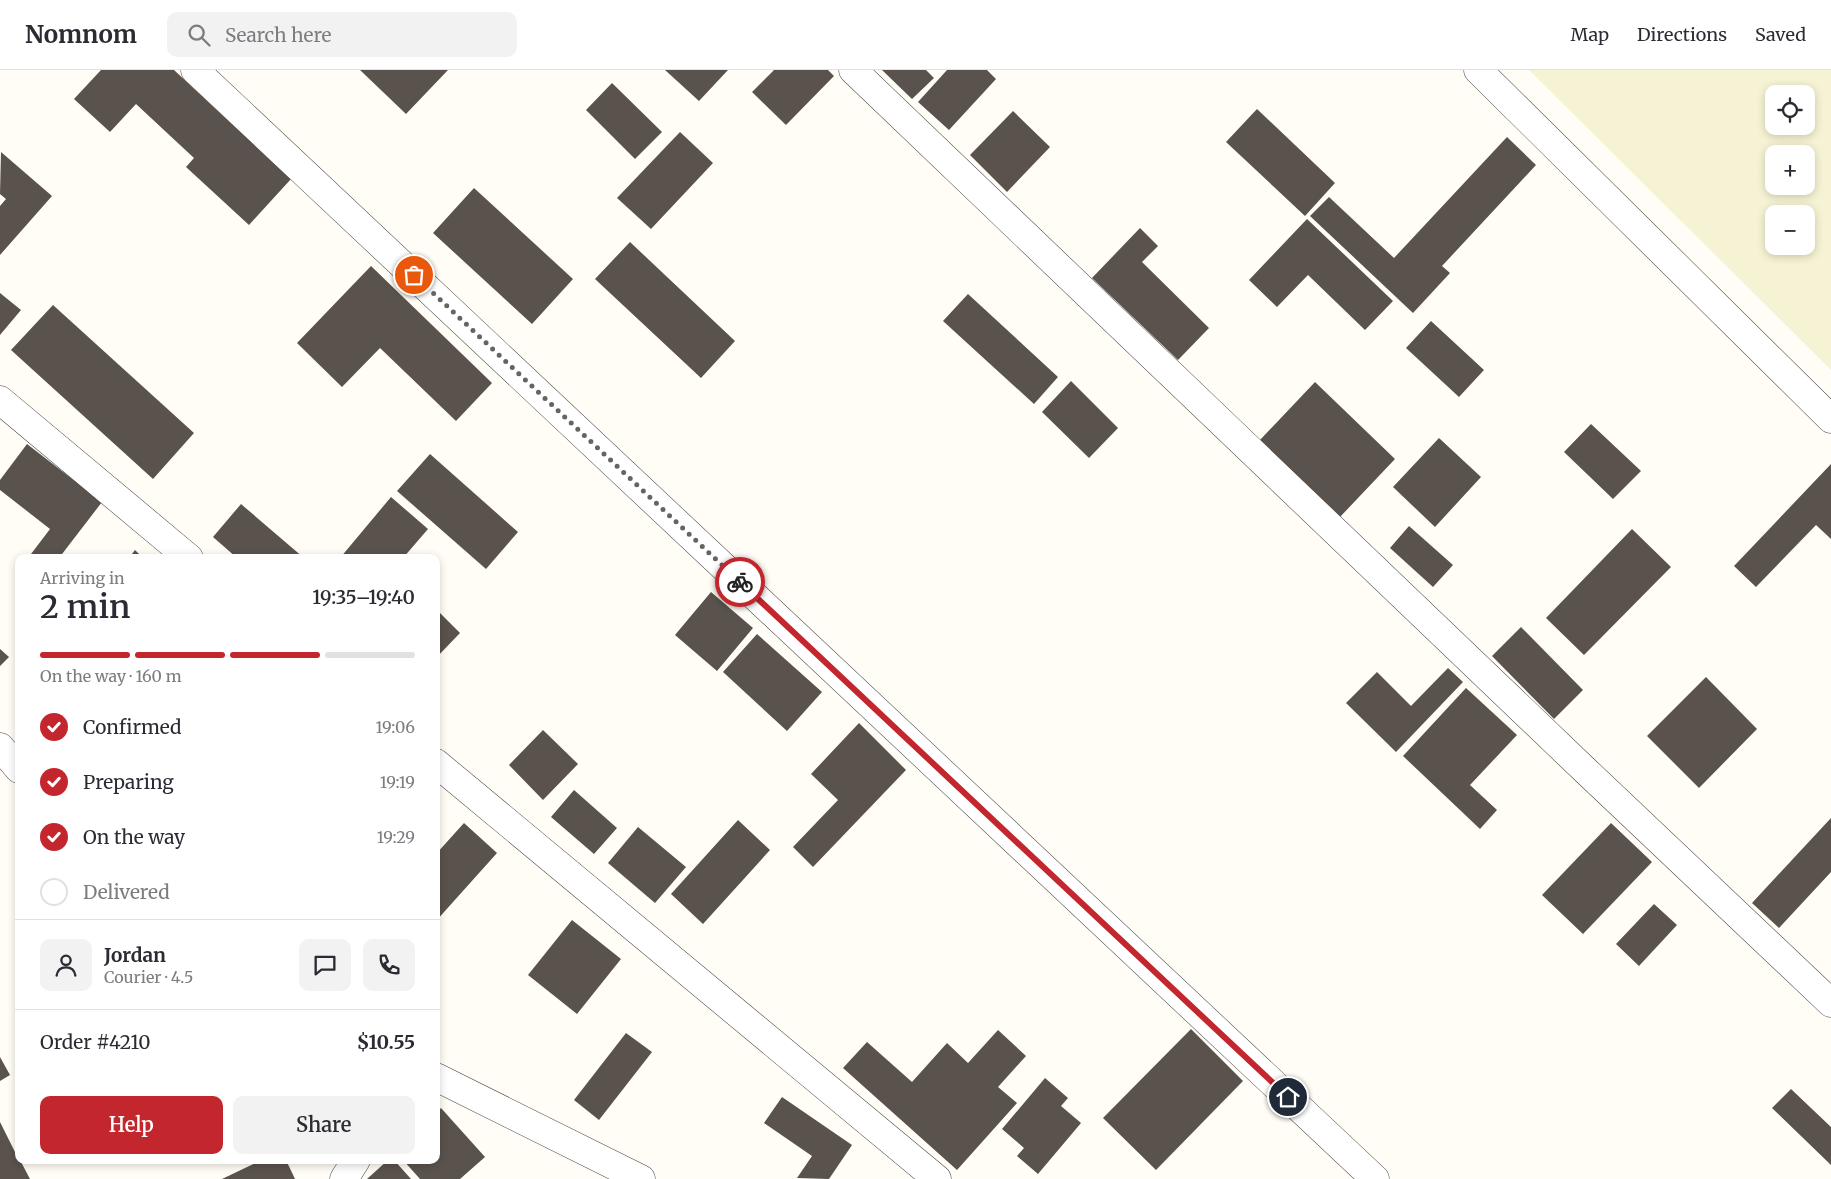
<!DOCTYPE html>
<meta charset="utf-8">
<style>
body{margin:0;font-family:Merriweather,serif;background:#f2f2f3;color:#2b2b33;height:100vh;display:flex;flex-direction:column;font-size:19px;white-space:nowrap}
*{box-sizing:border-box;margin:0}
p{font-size:16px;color:#7c7c81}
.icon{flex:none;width:28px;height:28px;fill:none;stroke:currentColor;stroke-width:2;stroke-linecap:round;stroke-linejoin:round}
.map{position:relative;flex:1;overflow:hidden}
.details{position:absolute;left:15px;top:484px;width:425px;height:610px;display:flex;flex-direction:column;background:#fff;border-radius:10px;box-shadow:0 2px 8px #0003}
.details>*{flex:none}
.buttons{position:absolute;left:1765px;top:15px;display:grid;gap:10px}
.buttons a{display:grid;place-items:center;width:50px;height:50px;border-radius:10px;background:#fff;box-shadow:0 2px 8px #0003;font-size:25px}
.pin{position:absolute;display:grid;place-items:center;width:42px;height:42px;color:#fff;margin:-21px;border:2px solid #fff;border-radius:50%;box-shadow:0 1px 5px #0007}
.courier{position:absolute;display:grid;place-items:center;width:50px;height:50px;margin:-25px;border:4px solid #c4262e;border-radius:50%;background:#fff;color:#222;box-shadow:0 1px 6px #0007}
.headline em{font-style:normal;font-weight:600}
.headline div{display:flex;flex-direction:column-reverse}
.headline{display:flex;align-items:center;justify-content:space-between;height:85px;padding:0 25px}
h1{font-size:32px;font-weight:600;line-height:38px}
.bar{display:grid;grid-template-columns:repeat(4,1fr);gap:8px 5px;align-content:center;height:60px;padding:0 25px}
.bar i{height:6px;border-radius:4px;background:#e1e1e2}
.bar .on{background:#c4262e}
.bar p{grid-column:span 4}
.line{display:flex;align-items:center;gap:12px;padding:0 25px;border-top:1px solid #e1e1e2}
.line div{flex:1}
.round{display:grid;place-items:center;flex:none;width:52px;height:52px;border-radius:10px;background:#f2f2f3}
ol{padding:0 25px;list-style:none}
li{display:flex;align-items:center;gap:15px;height:55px}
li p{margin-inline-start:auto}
li .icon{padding:5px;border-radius:50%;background:#c4262e;color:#fff;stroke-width:4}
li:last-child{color:#7c7c81}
li i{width:28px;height:28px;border:2px solid #e1e1e2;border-radius:50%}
.action{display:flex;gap:10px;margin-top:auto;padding:10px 25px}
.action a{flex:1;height:58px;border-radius:10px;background:#c4262e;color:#fff;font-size:20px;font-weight:600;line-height:58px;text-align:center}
.action a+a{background:#f2f2f3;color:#2b2b33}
header{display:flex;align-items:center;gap:30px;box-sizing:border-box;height:70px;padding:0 25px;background:#fff;border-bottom:1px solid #e1e1e2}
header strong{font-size:24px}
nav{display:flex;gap:28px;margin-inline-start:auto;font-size:18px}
.search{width:350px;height:45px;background:#f2f2f3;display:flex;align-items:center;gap:12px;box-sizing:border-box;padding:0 18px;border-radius:10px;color:#7c7c81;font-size:19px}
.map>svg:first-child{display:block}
</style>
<header>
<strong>Nomnom</strong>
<div class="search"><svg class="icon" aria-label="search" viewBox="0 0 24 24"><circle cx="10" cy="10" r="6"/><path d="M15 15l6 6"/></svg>Search here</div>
<nav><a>Map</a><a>Directions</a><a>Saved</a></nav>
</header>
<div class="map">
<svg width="1831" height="1109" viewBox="0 0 1831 1109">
<rect width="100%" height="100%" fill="#fffdf5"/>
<path fill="#f6f3d4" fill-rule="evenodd" d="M 1529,0 L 1831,0 L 1831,300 ZM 1774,24 L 1806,24 L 1806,56 L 1774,56 ZM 1774,84 L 1806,84 L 1806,116 L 1774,116 ZM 1774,144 L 1806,144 L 1806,176 L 1774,176 Z"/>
<path fill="#5a524d" d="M 101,0 L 174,0 L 291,109 L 249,155 L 186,97 L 194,88 L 136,34 L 110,62 L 74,29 Z
M 360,0 L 448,0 L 406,44 Z
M 665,0 L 728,0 L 699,31 Z
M 774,0 L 828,0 L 834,6 L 786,55 L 752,22 Z
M 882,0 L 926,0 L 934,8 L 912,29 Z
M 947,0 L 987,0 L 996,9 L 949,60 L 918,32 Z
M 612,13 L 662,62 L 635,89 L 586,40 Z
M 1257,39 L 1335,113 L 1305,146 L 1226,72 Z
M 1013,41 L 1050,77 L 1007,122 L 970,85 Z
M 680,62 L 713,93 L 651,159 L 617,128 Z
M 1507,67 L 1536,95 L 1442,196 L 1450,203 L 1413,243 L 1310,146 L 1329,127 L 1394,188 Z
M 1,82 L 52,126 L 0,185 L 0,136 L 6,129 L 0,124 Z
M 474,118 L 573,209 L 532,254 L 433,163 Z
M 1307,149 L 1393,231 L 1365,260 L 1308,205 L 1277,237 L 1249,210 Z
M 1140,158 L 1158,176 L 1142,192 L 1209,258 L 1178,290 L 1092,208 Z
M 630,172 L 735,271 L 701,308 L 595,209 Z
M 371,196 L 492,313 L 456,351 L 380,278 L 342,317 L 297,273 Z
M 0,223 L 21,240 L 0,265 Z
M 968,224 L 1058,307 L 1034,334 L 943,251 Z
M 53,235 L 194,363 L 153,409 L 11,280 Z
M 1431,251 L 1484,300 L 1459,327 L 1406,278 Z
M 1071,311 L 1118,358 L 1089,388 L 1042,342 Z
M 1315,312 L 1395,389 L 1340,447 L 1260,370 Z
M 1591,354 L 1641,401 L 1613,429 L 1564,382 Z
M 1439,368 L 1481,407 L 1435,457 L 1393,417 Z
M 27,374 L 102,432 L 59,488 L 28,488 L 50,459 L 0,420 L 0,410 Z
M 430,384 L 518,462 L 486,499 L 397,421 Z
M 1831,394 L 1831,469 L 1816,455 L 1756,517 L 1734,496 Z
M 391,427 L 428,459 L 403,488 L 340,488 Z
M 241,434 L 304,488 L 237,488 L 213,467 Z
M 1409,456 L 1453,495 L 1433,517 L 1390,478 Z
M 1632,459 L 1671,497 L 1584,585 L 1546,548 Z
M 135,480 L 143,488 L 129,488 Z
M 711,522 L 753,558 L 717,601 L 675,565 Z
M 436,539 L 460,563 L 436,588 Z
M 1521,557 L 1583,620 L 1554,649 L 1492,586 Z
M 757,564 L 822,622 L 787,661 L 723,602 Z
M 0,579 L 9,587 L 0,596 Z
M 1448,598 L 1463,612 L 1396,682 L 1346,633 L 1377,602 L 1411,636 Z
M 1706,607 L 1757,659 L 1699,718 L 1647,666 Z
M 1466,618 L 1517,665 L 1470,715 L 1497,740 L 1480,759 L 1403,686 Z
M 859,653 L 906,700 L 813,797 L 793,777 L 838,730 L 811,704 Z
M 543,660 L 578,694 L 543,730 L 509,695 Z
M 574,720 L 617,758 L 594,784 L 551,747 Z
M 1831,748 L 1831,802 L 1779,858 L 1752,833 Z
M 738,750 L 770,780 L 703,854 L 671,824 Z
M 464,753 L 497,783 L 436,851 L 436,784 Z
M 1611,753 L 1652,792 L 1583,864 L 1542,825 Z
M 638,757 L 686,797 L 655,833 L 608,793 Z
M 1654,834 L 1677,855 L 1639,896 L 1616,874 Z
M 572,850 L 621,889 L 577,944 L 528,905 Z
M 1191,959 L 1243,1011 L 1156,1100 L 1103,1048 Z
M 998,960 L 1026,986 L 998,1017 L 1017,1033 L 957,1100 L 843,998 L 867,972 L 912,1012 L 947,973 L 968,993 Z
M 626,963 L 652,982 L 599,1050 L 574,1030 Z
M 0,987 L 10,1005 L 0,1011 Z
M 1045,1008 L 1068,1028 L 1061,1036 L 1081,1053 L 1038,1104 L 1017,1086 L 1024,1078 L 1002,1059 Z
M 1791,1019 L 1831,1057 L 1831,1095 L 1772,1038 Z
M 782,1027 L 852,1075 L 829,1109 L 797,1108 L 812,1086 L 764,1053 Z
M 441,1038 L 485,1087 L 460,1109 L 420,1109 L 403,1090 L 436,1090 L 436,1043 Z
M 0,1052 L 19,1090 L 20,1090 L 30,1109 L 0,1109 Z
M 262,1090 L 286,1090 L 295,1109 L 222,1109 Z
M 388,1090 L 394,1090 L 411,1109 L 367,1109 Z"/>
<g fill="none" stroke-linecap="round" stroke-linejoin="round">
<g stroke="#444" stroke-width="29">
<path id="minor" d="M 195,0 L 1375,1109
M 853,0 L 1587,702 L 1831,933
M 1478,0 L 1831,349
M 0,330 L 189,488
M 0,677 L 19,699
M 436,693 L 937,1109
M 436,1007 L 641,1109
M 344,1109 L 356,1090"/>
</g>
<use href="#minor" stroke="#fff" stroke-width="28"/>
</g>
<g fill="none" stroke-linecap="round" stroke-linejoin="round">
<path stroke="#646461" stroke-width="5" stroke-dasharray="0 9" d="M 414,205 L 740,512"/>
<path stroke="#c4262e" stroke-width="6" d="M 740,512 L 1288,1027"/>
</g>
</svg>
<div class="buttons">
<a><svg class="icon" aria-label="locate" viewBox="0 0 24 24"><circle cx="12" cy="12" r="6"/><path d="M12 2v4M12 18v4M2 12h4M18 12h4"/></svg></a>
<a>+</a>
<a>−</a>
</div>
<div class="pin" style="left:414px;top:205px;background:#ea580c"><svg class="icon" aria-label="bag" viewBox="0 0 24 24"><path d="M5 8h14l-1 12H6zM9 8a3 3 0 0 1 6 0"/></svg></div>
<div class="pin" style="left:1288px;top:1027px;background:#1f2937"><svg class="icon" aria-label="home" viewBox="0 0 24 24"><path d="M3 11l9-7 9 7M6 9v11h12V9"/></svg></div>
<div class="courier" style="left:740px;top:512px"><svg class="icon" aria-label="bike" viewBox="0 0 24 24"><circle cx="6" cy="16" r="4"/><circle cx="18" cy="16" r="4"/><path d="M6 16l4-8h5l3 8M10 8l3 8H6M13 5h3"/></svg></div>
<section class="details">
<div class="headline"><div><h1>2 min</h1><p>Arriving in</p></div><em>19:35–19:40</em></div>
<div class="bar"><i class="on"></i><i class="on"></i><i class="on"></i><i></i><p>On the way · 160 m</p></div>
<ol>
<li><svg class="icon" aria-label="check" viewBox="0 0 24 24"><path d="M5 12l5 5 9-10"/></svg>Confirmed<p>19:06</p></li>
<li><svg class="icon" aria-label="check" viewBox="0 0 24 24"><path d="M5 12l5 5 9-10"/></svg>Preparing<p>19:19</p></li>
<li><svg class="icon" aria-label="check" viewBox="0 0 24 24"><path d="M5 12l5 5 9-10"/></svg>On the way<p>19:29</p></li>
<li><i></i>Delivered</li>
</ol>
<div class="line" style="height:90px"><a class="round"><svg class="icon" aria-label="person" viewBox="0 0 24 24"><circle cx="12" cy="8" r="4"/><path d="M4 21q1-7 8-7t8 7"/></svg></a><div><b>Jordan</b><p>Courier · 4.5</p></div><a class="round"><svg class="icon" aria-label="chat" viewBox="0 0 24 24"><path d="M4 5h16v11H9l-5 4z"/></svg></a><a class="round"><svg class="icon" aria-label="phone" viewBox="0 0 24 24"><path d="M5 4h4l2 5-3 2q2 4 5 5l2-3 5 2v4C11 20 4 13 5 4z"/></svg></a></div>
<div class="line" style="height:65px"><div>Order #4210</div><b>$10.55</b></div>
<div class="action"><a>Help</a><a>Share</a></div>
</section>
</div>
